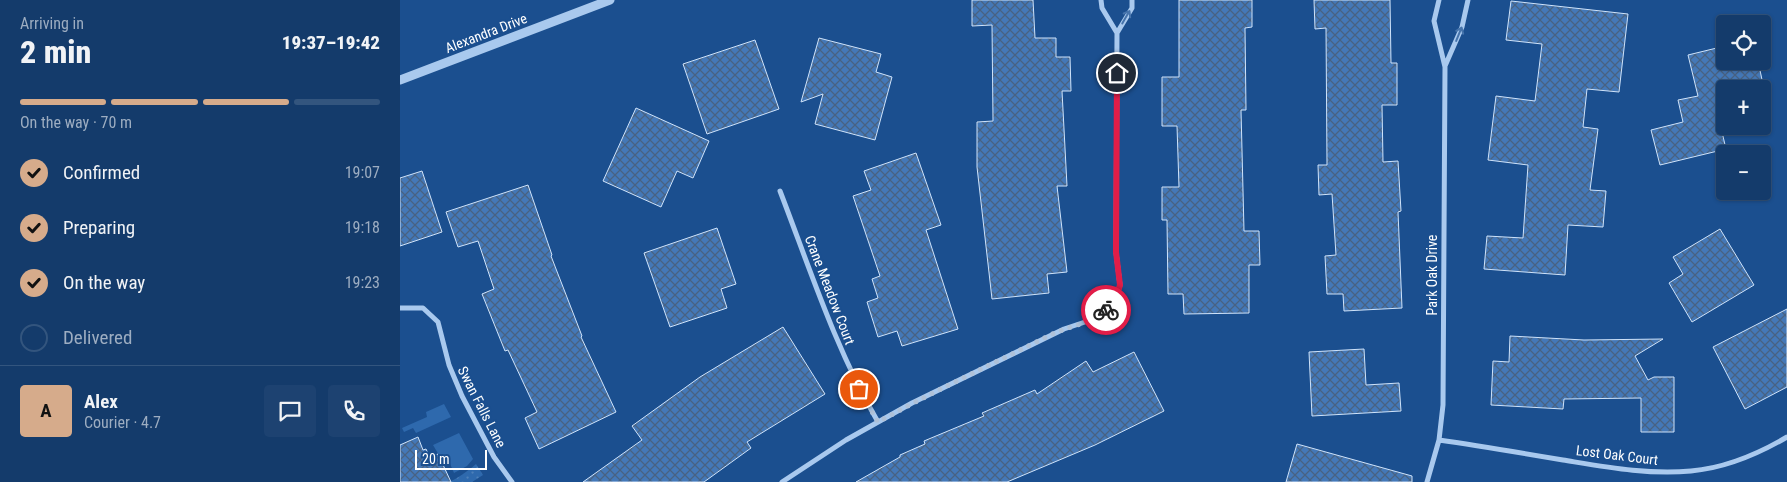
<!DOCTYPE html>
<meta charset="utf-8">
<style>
body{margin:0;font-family:"Roboto Condensed",sans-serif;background:#1d4271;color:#f1f3f6;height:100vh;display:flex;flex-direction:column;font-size:19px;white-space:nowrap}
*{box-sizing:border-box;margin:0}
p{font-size:16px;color:#9dadc1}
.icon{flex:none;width:28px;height:28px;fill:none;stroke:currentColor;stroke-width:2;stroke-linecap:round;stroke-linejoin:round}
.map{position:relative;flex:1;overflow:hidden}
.side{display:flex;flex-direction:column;background:#143b6b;width:400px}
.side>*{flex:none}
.tools{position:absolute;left:1316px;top:15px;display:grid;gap:10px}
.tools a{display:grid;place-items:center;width:55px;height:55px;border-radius:5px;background:#143b6b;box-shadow:0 1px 4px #0004,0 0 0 1px #33557e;font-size:25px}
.scale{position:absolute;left:15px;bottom:12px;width:72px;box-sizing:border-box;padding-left:5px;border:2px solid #fff;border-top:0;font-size:14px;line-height:18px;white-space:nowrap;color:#fff;-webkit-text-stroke:4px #1b4f8f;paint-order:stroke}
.pin{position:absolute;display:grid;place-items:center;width:42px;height:42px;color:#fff;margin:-21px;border:2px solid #fff;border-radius:50%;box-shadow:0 1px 5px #0007}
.courier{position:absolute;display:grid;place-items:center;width:50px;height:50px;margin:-25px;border:4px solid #e11d48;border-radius:50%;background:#fff;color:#222;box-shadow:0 1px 6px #0007}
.summary em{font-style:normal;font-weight:800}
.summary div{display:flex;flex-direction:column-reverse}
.summary{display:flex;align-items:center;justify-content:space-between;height:85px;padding:0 20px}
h1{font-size:32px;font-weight:800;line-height:38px}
.bar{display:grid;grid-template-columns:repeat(4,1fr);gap:8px 5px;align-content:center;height:60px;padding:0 20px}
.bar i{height:6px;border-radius:4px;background:#33557e}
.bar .active{background:#d6ab8b}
.bar p{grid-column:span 4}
.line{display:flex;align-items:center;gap:12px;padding:0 20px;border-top:1px solid #33557e}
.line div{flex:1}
.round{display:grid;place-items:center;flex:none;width:52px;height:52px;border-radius:5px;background:#1d4271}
ol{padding:0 20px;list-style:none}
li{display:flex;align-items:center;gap:15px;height:55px}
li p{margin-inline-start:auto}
li .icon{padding:5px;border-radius:50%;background:#d6ab8b;color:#111;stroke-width:4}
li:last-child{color:#9dadc1}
li i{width:28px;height:28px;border:2px solid #33557e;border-radius:50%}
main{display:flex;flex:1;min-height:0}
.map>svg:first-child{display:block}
</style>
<main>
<section class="side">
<div class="summary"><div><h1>2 min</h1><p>Arriving in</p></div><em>19:37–19:42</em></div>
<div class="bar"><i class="active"></i><i class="active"></i><i class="active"></i><i></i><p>On the way · 70 m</p></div>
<ol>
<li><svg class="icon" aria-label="check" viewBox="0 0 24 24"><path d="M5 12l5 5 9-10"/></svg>Confirmed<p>19:07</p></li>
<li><svg class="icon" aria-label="check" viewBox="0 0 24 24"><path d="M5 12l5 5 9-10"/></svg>Preparing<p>19:18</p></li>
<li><svg class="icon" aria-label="check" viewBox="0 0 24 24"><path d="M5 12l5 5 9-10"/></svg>On the way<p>19:23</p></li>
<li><i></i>Delivered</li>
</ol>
<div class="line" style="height:90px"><b class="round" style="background:#d6ab8b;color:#111">A</b><div><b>Alex</b><p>Courier · 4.7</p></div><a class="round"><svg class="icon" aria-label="chat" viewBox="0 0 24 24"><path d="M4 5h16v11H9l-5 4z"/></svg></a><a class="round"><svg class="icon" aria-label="phone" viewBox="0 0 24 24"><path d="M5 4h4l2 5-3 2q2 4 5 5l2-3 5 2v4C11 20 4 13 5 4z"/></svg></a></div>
</section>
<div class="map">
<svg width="1387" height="482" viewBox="0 0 1387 482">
<defs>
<pattern id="garden-dots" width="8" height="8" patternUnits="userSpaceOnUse" patternTransform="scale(1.25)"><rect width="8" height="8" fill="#2e69ad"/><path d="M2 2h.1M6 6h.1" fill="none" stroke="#4d80b9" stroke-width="1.8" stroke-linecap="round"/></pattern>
<pattern id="building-cross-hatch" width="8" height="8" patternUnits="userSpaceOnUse" patternTransform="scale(1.25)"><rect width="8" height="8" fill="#4478b7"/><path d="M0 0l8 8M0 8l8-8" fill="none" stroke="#486282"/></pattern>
</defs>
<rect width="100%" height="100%" fill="#1b4f8f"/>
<path fill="#2e69ad" d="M 44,404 L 51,417 L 16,433 L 13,428 L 4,432 L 2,428 L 27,417 L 26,412 Z
M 59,433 L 73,459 L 67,466 L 54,473 L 48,459 L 43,462 L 33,445 Z"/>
<path fill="url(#garden-dots)" d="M 76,464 L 83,475 L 72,482 L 48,482 C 56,480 69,470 76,464 Z"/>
<path fill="url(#building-cross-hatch)" stroke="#cfe3fa" d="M 572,0 L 633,0 L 635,38 L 656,38 L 656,57 L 670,57 L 671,91 L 662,91 L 667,186 L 657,186 L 667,272 L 647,274 L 649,293 L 592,299 L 577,167 L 577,122 L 593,121 L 592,25 L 572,26 Z
M 779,0 L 852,0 L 852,27 L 845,28 L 846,110 L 841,110 L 844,231 L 859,231 L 860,265 L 849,265 L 849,313 L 784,314 L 783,294 L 768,294 L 767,220 L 762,220 L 762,187 L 779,187 L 777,126 L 762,126 L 762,77 L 779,77 Z
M 914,0 L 990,0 L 991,63 L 997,63 L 997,105 L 982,105 L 983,162 L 998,161 L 1001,211 L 998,212 L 1002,308 L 944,311 L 943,294 L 927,294 L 925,256 L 936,255 L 932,194 L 919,195 L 918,165 L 927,165 L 926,28 L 915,29 Z
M 1111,1 L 1228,14 L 1219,92 L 1187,89 L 1183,127 L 1198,129 L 1190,190 L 1206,191 L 1203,227 L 1168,225 L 1165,275 L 1084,269 L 1087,236 L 1123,238 L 1128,165 L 1088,160 L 1096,96 L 1135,101 L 1142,44 L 1106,40 Z
M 419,38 L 481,54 L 476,72 L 492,77 L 475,140 L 415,124 L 423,94 L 401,102 Z
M 355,40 L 379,109 L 307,134 L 283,64 Z
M 1325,46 L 1325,61 L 1358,61 L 1364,89 L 1325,89 L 1325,109 L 1317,111 L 1326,149 L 1260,165 L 1251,130 L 1283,122 L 1278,100 L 1298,96 L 1288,55 Z
M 236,108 L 309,141 L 293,178 L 277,171 L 261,207 L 203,181 Z
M 516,153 L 541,225 L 526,230 L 558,329 L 502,346 L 497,331 L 478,337 L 467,302 L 478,298 L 472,279 L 480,276 L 453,196 L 471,190 L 464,171 Z
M 22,171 L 42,232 L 0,246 L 0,178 Z
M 128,185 L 152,255 L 151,256 L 182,336 L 181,337 L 216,412 L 139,449 L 125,418 L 137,412 L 108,350 L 105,351 L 82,294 L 94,289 L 78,241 L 58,247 L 46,212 Z
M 317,228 L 336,284 L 321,289 L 327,308 L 270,327 L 244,253 Z
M 1320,229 L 1354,285 L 1292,322 L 1269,283 L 1283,274 L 1273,257 Z
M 1387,309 L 1387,387 L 1345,409 L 1313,347 Z
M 383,327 L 425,394 L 347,442 L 351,448 L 304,482 L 183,482 L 242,440 L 232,426 L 300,377 Z
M 1110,336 L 1184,340 L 1263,339 L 1235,356 L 1248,380 L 1254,377 L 1274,377 L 1274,432 L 1241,432 L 1241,398 L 1164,399 L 1163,409 L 1091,405 L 1093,361 L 1109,362 Z
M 964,349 L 966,385 L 999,383 L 1001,411 L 912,416 L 909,352 Z
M 734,352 L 764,411 L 695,445 L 607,482 L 456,482 L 500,457 L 500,455 L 525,444 L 524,441 L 584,416 L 582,413 L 635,390 L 637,394 L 686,361 L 693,372 Z
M 18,437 L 23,450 L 26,449 L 30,458 L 38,454 L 51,482 L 0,482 L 0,445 Z
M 897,444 L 1012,476 L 1012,482 L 886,482 Z"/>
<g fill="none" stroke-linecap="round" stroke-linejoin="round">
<path stroke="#a9c9ee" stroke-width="5" d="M 717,33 L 732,8 L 732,0
M 1045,66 L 1062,27 L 1068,0
M 380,191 C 410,269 436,350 478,422
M 0,308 L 23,308 L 38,322 L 49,365 L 62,396 L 94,457 L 112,482
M 1039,440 C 1081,446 1122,453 1163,460 C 1206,467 1248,475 1291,471 C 1325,468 1358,454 1387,437
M 382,482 L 446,440 L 512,403 L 664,329 L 697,318 L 714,304 L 720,285 L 716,252 L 717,33 L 702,8 L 701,0
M 1027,482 L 1039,440 L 1043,405 L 1045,67 L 1034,21 L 1039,0"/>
<path stroke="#a9c9ee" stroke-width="9" d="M 0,80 L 210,0"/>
</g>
<defs><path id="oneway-shaft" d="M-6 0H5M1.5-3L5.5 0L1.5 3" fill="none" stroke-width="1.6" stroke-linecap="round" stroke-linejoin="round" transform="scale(1.25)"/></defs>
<g stroke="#4674ac">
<use href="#oneway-shaft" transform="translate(726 17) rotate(-60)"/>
<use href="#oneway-shaft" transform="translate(1059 34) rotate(-68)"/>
</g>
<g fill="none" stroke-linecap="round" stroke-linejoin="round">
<path stroke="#afc1d8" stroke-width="5" stroke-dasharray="0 9" d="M 459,389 L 478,422 C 534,391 593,364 650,335 C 669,326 690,324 706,310"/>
<path stroke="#e11d48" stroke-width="6" d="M 706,310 L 714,304 L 720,285 L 716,252 L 717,73"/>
</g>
<g text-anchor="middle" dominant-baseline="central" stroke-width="4" stroke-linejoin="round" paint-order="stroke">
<g font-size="14" fill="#fff" stroke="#1b4f8f">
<text transform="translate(86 33) rotate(-21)">Alexandra Drive</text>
<text transform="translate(1032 275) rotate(-90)">Park Oak Drive</text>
<text transform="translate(430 290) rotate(69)">Crane Meadow Court</text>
<text transform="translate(82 407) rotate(63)">Swan Falls Lane</text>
<text transform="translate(1217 455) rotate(7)">Lost Oak Court</text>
</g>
</g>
</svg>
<div class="tools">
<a><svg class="icon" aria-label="locate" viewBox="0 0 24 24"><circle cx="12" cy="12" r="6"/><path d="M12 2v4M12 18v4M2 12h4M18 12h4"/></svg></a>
<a>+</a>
<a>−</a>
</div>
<div class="scale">20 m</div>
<div class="pin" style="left:459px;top:389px;background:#ea580c"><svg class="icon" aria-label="bag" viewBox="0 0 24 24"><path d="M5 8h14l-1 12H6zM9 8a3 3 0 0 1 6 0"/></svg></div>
<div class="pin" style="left:717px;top:73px;background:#1f2937"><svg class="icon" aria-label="home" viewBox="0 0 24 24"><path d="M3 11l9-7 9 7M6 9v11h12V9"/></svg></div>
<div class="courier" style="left:706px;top:310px"><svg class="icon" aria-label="bike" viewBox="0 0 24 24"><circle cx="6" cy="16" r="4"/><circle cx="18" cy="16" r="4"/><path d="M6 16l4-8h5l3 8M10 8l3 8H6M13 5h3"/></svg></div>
</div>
</main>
